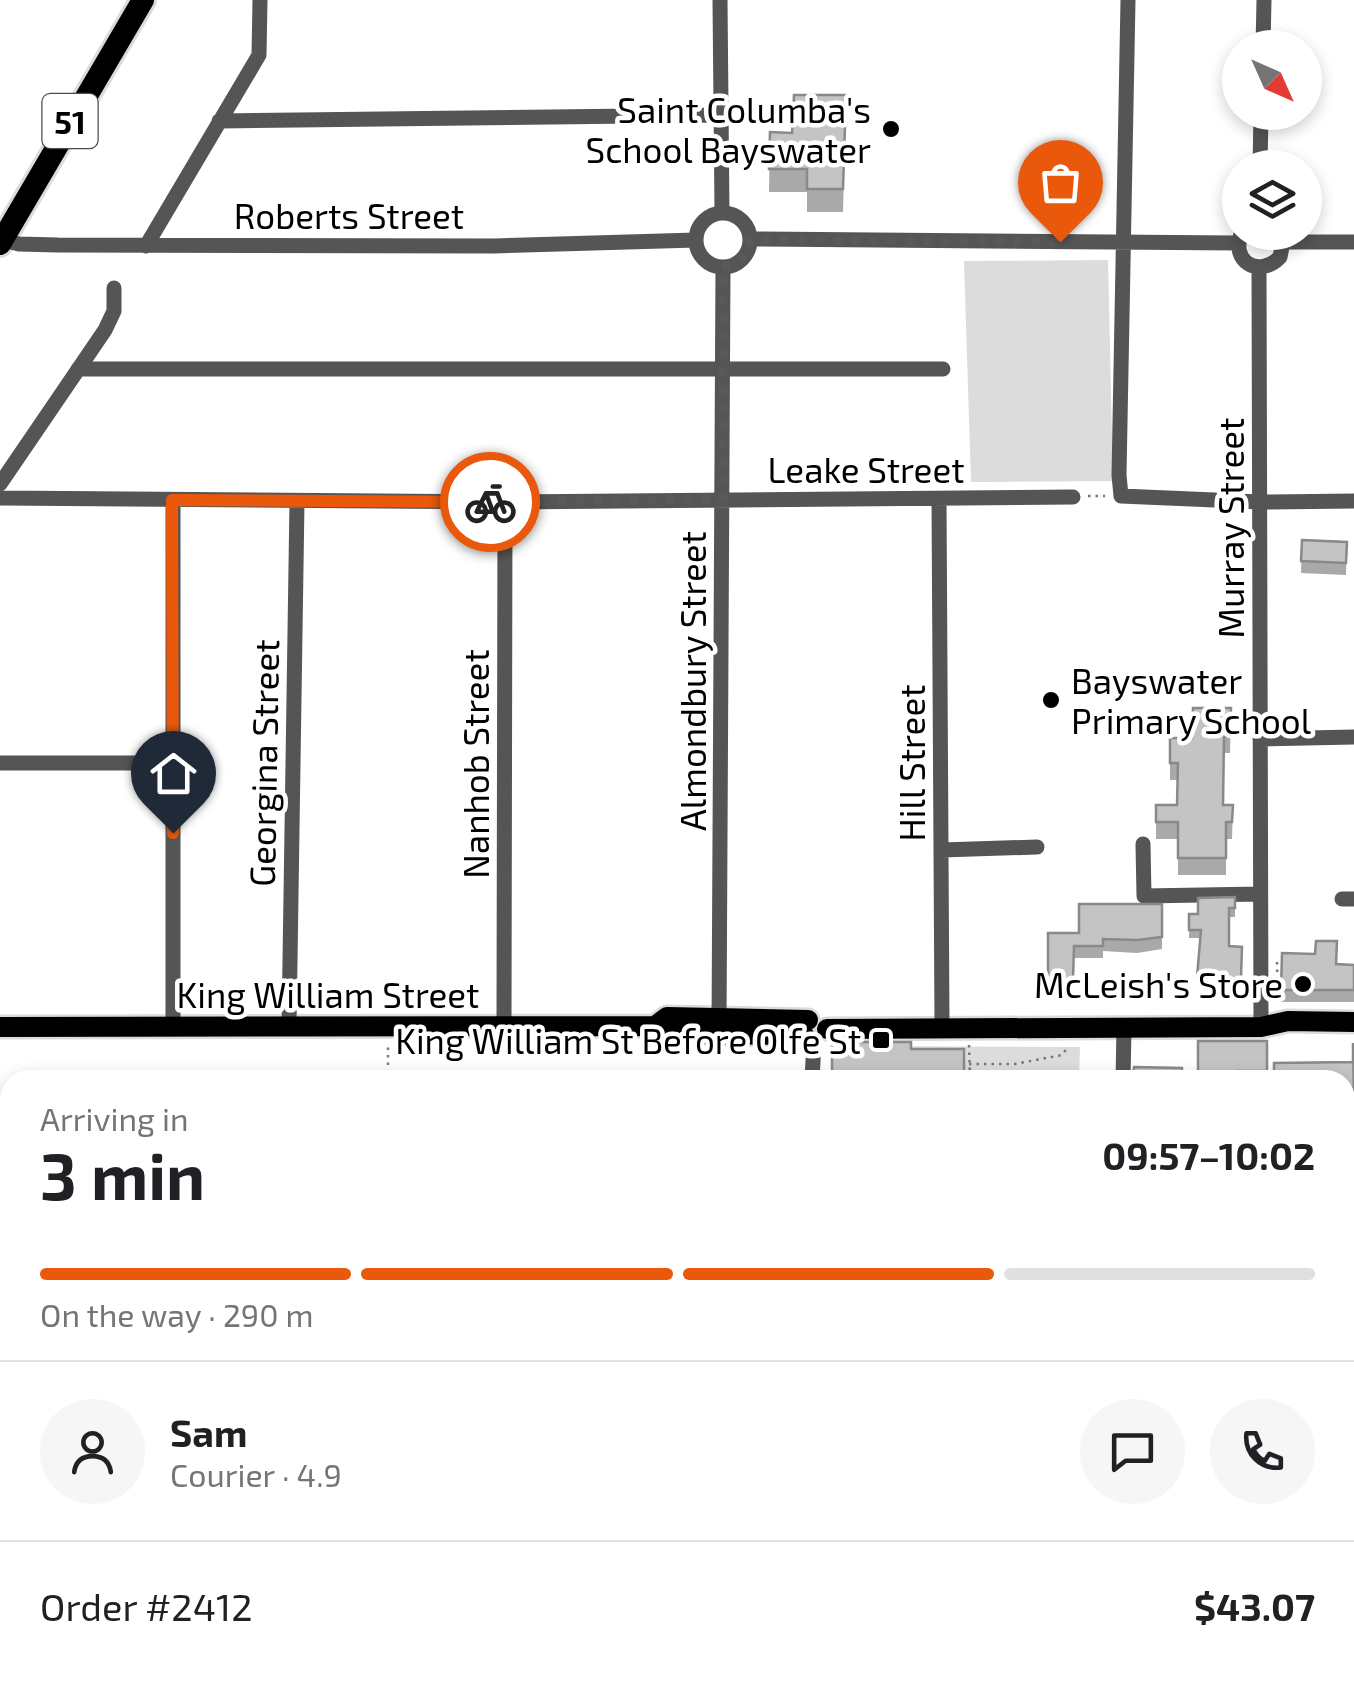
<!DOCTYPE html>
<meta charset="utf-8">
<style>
body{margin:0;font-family:"Exo 2",sans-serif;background:#f6f6f6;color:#202124;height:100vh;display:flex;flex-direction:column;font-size:38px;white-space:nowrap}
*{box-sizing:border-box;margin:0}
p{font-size:32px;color:#757577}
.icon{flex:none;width:55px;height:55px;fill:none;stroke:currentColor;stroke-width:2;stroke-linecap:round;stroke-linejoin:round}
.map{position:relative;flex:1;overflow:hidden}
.panel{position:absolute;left:0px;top:1070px;width:1355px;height:622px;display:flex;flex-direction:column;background:#fff;border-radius:30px 30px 0 0;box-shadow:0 5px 15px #0003}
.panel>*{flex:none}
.needle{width:65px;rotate:135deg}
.controls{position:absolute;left:1222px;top:30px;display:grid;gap:20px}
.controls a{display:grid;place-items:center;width:100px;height:100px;border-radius:50%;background:#fff;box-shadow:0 5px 15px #0003;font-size:50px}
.pin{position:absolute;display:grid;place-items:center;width:85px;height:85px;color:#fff;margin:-102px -42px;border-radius:50% 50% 50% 0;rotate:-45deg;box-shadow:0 0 10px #0007}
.pin .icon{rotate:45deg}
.courier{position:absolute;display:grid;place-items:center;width:100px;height:100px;margin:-50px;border:8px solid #ea580c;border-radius:50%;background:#fff;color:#222;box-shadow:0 2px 12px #0007}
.head em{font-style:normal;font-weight:700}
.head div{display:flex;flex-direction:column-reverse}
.head{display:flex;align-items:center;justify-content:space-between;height:170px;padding:0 40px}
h1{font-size:65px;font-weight:700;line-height:75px}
.bar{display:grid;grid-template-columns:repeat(4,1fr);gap:15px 10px;align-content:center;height:120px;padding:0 40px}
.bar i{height:12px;border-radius:8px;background:#e0e0e0}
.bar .on{background:#ea580c}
.bar p{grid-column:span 4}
.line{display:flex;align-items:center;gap:25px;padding:0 40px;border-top:2px solid #e0e0e0}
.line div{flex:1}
.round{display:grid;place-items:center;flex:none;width:105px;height:105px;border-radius:52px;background:#f6f6f6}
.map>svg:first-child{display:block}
</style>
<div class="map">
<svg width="1354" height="1691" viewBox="0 0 1354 1691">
<rect width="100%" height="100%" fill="#fff"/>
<path fill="#dcdcdc" d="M 1108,260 L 1113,481 L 971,482 L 964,261 Z
M 837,1046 L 1080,1047 L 1079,1080 L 836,1080 Z"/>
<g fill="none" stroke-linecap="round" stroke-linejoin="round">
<g stroke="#dbdbdb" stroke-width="25">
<path id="major" d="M 655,1026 L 667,1017 L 808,1020
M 0,1027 L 655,1026 L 671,1034 L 804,1035
M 827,1029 L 1261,1027 L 1288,1021 L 1354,1022"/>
</g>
<g stroke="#dbdbdb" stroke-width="28">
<path id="highway" d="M 0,244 L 143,0"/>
</g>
<path stroke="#777" stroke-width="2.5" stroke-dasharray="2.5 5" stroke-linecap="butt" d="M 1088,496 L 1105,496
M 1277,962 L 1278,1004
M 969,1045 L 970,1080
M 969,1064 L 1015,1064 L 1062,1055 L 1068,1047
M 388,1080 L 388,1047
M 1345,1185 L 1354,1169
M 1345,1255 L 1348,1221 L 1354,1209
M 1345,1270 L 1345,1258
M 1345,1288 L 1354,1270
M 1345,1468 L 1354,1457
M 970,1691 L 980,1682
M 1148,1691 L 1156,1682"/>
<path stroke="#555" stroke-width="15" d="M 720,0 L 722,213
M 1128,0 L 1119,475 L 1121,496 L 1261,502 L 1354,501
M 1263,48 L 1264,0
M 219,121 L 721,115
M 1260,168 L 1261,112
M696 240a27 27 0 1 1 54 0a27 27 0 1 1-54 0Z
M 1242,232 C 1229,261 1259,279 1280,257 L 1283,242 L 1279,232
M 750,239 L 1237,243
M 2,240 L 19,244 L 58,245 L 494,246 L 696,240
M 1283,242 L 1354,242
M 146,246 L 259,55 L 260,0
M 1259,269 L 1261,1027
M 78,369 L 943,369
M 0,484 L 105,330 L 114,311 L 114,288
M 0,498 L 505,502 L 1073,497
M 939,499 L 942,1026
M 173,500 L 173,1027
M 1260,739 L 1354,737
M 0,763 L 173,763
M 1143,844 L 1144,896 L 1260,894
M 942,850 L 1037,847
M 1342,899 L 1354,899
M 504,1026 L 505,502
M 289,1027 L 297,501
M 719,1028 L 723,267
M 812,1080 L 814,1042
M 1123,1080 L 1124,1027
M 1345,1143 L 1354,1143
M 0,1289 L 10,1289
M 0,1543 L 10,1543
M 1345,1576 L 1354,1570
M 1345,1590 L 1354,1583
M 1345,1634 L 1354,1645
M 296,1691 L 296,1682
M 925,1691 L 936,1682
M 1184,1691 L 1196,1682"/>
<use href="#major" stroke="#000" stroke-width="20"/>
<use href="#highway" stroke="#000" stroke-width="22"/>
<path stroke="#000" stroke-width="5" stroke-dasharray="15 5 2.5 5" stroke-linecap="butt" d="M 1345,1321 L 1354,1305
M 1345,1376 L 1354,1360
M 1345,1404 L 1354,1390
M 1345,1448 L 1354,1435
M 1012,1691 L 1022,1682
M 1068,1691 L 1078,1682
M 1101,1691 L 1111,1682"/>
</g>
<path fill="#a9a9a9" d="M 846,95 L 843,212 L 807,212 L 807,192 L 769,192 L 770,132 L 792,133 Z
M 1302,540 L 1347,542 L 1346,575 L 1301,573 Z
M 1231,708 L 1230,753 L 1224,753 L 1223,805 L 1233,805 L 1232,839 L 1226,839 L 1226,875 L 1178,875 L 1178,839 L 1156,839 L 1156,805 L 1177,805 L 1178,780 L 1170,780 L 1170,738 L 1192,738 Z
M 1235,897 L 1235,917 L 1229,917 L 1229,946 L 1242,947 L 1241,986 L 1197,986 L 1201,938 L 1189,938 L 1189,914 L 1198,914 Z
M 1162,904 L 1162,949 L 1137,953 L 1103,951 L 1103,958 L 1074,958 L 1073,992 L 1048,993 L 1048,933 L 1079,933 Z
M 1282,953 L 1336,964 L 1354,965 L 1354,1002 L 1281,1002 Z
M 1198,1041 L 1267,1041 L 1267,1078 L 1198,1080 Z
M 1354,1043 L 1354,1110 L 1350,1110 L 1350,1132 L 1345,1132 L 1345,1080 L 1353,1062 Z"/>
<path fill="#898989" d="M 1354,1144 L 1354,1154 L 1345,1171 L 1345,1160 Z"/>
<path fill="#c4c4c4" stroke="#898989" stroke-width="2.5" d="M 794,95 L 846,95 L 843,189 L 807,189 L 807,169 L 769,169 L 770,132 L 792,133 Z
M 1302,540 L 1347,542 L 1346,563 L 1301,561 Z
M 1193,708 L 1231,708 L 1230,736 L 1224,736 L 1223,805 L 1233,805 L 1232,822 L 1226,822 L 1226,858 L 1178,858 L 1178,822 L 1156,822 L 1156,805 L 1177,805 L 1178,763 L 1170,763 L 1170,738 L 1192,738 Z
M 1235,897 L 1235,908 L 1229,908 L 1229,946 L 1242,947 L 1241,978 L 1197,977 L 1201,930 L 1189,930 L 1189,914 L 1198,914 L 1198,898 Z
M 1079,904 L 1162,904 L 1162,937 L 1137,940 L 1103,939 L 1103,946 L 1074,946 L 1073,980 L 1048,980 L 1048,933 L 1079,933 Z
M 1316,941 L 1337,941 L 1336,964 L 1354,965 L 1354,990 L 1281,990 L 1282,953 L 1315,954 Z
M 1198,1041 L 1267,1041 L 1267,1071 L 1237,1071 L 1237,1080 L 1212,1080 L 1212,1074 L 1198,1074 Z
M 832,1042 L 911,1042 L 911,1049 L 964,1049 L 964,1080 L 832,1080 Z
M 1353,1043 L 1354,1100 L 1350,1100 L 1350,1121 L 1345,1122 L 1345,1080 L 1274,1080 L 1274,1063 L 1353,1062 Z
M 1134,1067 L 1182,1068 L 1182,1080 L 1132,1080 Z
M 1345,1143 L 1354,1144 L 1345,1160 Z
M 508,1682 L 549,1682 L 550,1691 L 509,1691 Z"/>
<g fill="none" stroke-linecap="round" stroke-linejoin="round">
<path stroke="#595959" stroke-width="10" stroke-dasharray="0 18" d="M 490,502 L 723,499 L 723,267 C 739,264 747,256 750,240 L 1060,242"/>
<path stroke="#ea580c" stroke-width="12" d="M 173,833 L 172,500 L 490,502"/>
</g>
<g fill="#000" stroke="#fff" stroke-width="4">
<circle cx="891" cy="129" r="10"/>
<circle cx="1051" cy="700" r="10"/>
<circle cx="1303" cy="984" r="10"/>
<rect x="871" y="1030" width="20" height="20" rx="5"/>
</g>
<g text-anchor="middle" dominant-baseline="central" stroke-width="9" stroke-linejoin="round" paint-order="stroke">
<rect fill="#fff" stroke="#4c4c4c" stroke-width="2.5" x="42.5" y="94" width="55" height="54" rx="8"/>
<g font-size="32" font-weight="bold" fill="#000">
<text x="70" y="121">51</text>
</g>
<g font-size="35" fill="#000" stroke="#fff" text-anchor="end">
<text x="871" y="109">Saint Columba's<tspan x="871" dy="40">School Bayswater</tspan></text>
<text x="1071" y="680" text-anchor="start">Bayswater<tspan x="1071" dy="40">Primary School</tspan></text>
<text x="1283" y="984">McLeish's Store</text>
<text x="861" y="1040">King William St Before Olfe St</text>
</g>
<g font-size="35" fill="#000" stroke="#fff">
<text x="349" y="215">Roberts Street</text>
<text x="866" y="469">Leake Street</text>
<text transform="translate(1230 528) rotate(-90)">Murray Street</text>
<text transform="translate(692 681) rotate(-90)">Almondbury Street</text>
<text transform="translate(263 763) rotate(-89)">Georgina Street</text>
<text transform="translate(911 763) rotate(-90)">Hill Street</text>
<text transform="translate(475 764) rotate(-90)">Nanhob Street</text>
<text x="328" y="994">King William Street</text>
</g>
</g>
</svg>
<div class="controls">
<a><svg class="needle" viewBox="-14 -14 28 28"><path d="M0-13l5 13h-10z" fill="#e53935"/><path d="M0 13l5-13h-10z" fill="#757577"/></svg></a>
<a><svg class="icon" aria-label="layers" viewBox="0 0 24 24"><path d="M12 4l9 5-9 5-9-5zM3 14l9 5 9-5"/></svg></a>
</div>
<div class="pin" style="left:1060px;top:242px;background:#ea580c"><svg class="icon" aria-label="bag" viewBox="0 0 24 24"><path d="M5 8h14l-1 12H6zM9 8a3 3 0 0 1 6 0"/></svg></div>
<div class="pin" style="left:173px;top:833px;background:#1f2937"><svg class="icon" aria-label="home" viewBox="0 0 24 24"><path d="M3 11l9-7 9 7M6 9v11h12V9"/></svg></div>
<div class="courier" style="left:490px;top:502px"><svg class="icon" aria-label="bike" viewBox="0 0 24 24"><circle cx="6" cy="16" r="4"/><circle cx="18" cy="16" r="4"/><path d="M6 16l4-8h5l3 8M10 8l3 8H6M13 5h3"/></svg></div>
<section class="panel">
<div class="head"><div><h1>3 min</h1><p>Arriving in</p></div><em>09:57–10:02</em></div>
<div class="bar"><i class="on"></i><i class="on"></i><i class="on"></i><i></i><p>On the way · 290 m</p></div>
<div class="line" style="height:180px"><a class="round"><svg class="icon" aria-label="person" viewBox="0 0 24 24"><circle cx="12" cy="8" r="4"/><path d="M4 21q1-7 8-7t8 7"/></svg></a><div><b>Sam</b><p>Courier · 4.9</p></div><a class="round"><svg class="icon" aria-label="chat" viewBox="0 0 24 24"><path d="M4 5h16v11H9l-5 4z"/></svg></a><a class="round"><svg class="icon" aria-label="phone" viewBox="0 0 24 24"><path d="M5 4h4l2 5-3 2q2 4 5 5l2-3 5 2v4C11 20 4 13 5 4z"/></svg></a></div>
<div class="line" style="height:130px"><div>Order #2412</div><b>$43.07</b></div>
</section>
</div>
